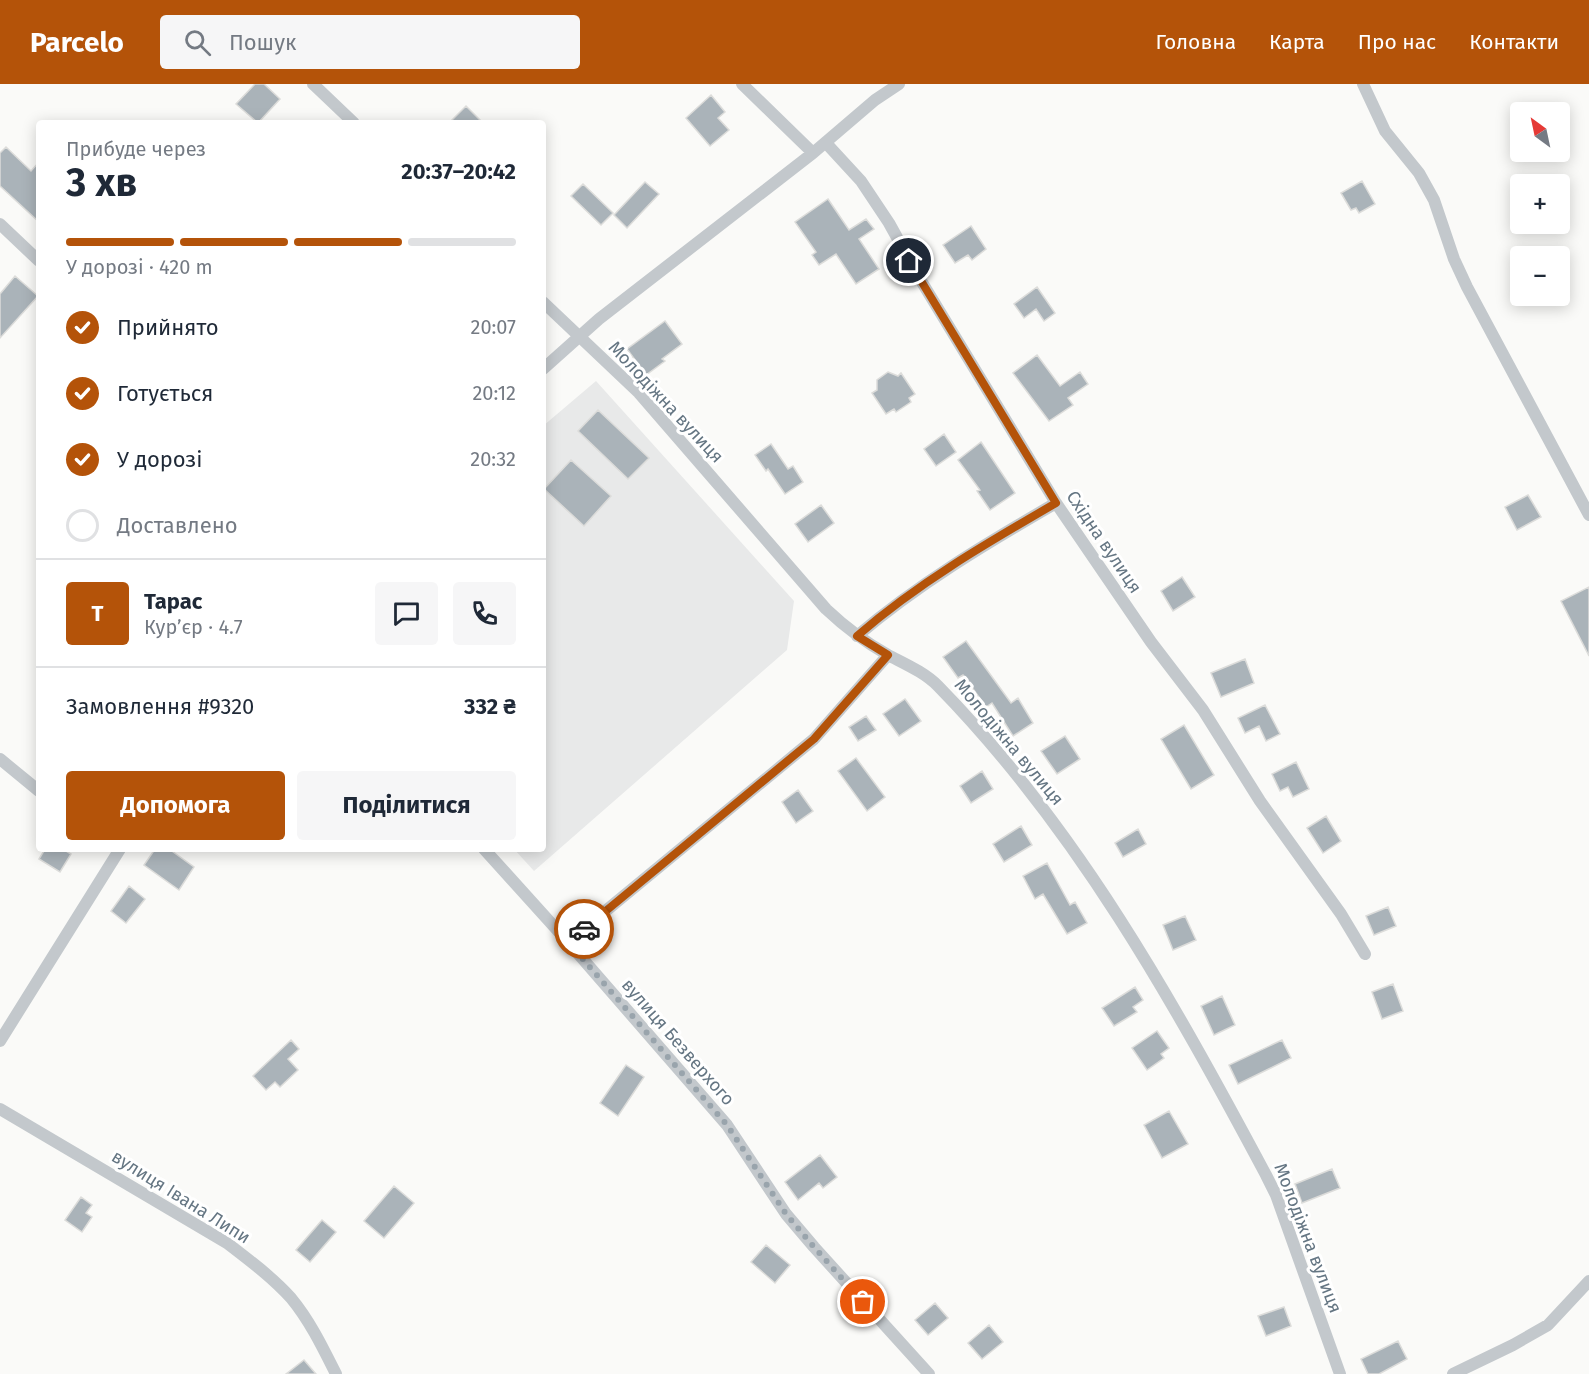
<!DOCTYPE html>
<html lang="uk">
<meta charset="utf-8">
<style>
body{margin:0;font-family:"Fira Sans",sans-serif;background:#f6f6f7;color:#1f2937;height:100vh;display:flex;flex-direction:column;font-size:22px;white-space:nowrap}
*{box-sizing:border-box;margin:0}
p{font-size:20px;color:#747a83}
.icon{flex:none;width:33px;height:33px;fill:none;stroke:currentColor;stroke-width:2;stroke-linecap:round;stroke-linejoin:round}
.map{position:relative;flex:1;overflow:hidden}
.sheet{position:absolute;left:36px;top:36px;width:510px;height:732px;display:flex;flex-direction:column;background:#fff;border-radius:6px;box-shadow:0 3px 15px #0003}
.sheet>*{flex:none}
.needle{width:39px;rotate:327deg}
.buttons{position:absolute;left:1510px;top:18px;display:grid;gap:12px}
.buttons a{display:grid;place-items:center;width:60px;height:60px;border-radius:6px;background:#fff;box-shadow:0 3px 15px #0003;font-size:30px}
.pin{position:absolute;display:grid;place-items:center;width:51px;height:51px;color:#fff;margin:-26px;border:3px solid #fff;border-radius:50%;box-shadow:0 2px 6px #0007}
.courier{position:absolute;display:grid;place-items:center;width:60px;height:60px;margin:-30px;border:4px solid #b45309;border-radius:50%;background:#fff;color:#222;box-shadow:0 2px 8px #0007}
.head em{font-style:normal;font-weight:700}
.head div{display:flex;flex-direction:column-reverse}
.head{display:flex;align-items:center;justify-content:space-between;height:102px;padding:0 30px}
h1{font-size:39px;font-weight:700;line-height:45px}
.bar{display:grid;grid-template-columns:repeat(4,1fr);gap:9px 6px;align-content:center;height:72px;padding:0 30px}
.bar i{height:8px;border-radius:4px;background:#e0e1e3}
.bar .active{background:#b45309}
.bar p{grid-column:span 4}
.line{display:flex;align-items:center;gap:15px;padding:0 30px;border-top:2px solid #e0e1e3}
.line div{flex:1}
.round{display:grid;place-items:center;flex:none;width:63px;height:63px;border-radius:6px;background:#f6f6f7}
ol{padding:0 30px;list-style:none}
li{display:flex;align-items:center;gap:18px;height:66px}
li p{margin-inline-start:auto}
li .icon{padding:6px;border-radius:50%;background:#b45309;color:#fff;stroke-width:4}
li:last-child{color:#747a83}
li i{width:33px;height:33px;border:3px solid #e0e1e3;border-radius:50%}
.cta{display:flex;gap:12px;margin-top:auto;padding:12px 30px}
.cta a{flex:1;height:69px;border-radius:6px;background:#b45309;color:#fff;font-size:24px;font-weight:700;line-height:69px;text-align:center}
.cta a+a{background:#f6f6f7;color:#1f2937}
header{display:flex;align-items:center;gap:36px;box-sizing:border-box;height:84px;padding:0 30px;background:#b45309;color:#fff}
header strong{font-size:28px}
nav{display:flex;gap:33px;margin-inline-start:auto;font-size:21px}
.search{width:420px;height:54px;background:#f6f6f7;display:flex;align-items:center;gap:15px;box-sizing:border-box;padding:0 21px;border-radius:6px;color:#747a83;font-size:22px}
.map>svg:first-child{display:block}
</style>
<header>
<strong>Parcelo</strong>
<div class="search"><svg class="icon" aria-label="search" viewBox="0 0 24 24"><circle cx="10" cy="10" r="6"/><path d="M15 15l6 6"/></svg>Пошук</div>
<nav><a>Головна</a><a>Карта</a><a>Про нас</a><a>Контакти</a></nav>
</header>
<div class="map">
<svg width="1589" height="1290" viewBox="0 0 1589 1290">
<rect width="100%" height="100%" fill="#fafaf8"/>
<path fill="#e8e9e9" d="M 596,297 L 794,517 L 787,566 L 534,787 L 514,765 L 543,765 L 543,342 Z"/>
<path fill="#aab3b9" stroke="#dcdcda" stroke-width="1.5" d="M 255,0 L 264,0 L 280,15 L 258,39 L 236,20 Z
M 711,11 L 725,28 L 718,34 L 729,46 L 710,62 L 686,34 Z
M 466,22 L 483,39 L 449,39 Z
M 6,63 L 31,87 L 39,78 L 39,138 L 0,102 L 0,69 Z
M 1362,97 L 1375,120 L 1359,129 L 1356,124 L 1351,126 L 1341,109 Z
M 645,98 L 659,110 L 627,144 L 614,131 Z
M 583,100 L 613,129 L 601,141 L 571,112 Z
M 828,115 L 849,146 L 866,135 L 874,145 L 859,155 L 879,185 L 856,200 L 836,170 L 819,181 L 812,171 L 816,168 L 795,138 Z
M 971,142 L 986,165 L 972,176 L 968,171 L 955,179 L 943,161 Z
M 15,192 L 38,212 L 0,254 L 0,210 Z
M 1037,203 L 1055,229 L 1044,237 L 1036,225 L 1024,234 L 1014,220 Z
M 665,237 L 682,260 L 662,275 L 665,277 L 646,291 L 627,265 Z
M 1037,271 L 1060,302 L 1080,288 L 1088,300 L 1068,314 L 1073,321 L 1049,337 L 1013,289 Z
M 888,288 L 898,292 L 901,289 L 915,310 L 909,314 L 911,318 L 896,328 L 894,325 L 886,330 L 872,309 L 877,306 L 877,296 Z
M 598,326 L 649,374 L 628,395 L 578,347 Z
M 944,350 L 956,368 L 936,382 L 924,365 Z
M 981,358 L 1015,409 L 990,426 L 977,407 L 980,406 L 958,376 Z
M 771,360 L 788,385 L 793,382 L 803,398 L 785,410 L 768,385 L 766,387 L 755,371 Z
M 571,376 L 611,412 L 584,442 L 544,405 Z
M 1528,411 L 1541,433 L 1517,446 L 1505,423 Z
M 821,421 L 834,439 L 808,458 L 795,440 Z
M 1182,493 L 1195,513 L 1173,527 L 1161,507 Z
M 1589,503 L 1589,572 L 1561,517 Z
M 966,557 L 1011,619 L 1018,614 L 1033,639 L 1013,652 L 992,619 L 986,623 L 963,591 L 958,594 L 943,573 Z
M 1245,575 L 1254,599 L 1221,613 L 1211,589 Z
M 905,615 L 921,637 L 899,652 L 883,630 Z
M 1265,621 L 1280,650 L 1266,657 L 1259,642 L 1245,649 L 1238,634 Z
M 866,632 L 876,646 L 858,657 L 849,643 Z
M 1184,641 L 1214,691 L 1191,705 L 1161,655 Z
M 1065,652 L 1080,675 L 1057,690 L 1041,667 Z
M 856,674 L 885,713 L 867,727 L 838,687 Z
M 1296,678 L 1309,705 L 1293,713 L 1288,703 L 1280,707 L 1272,690 Z
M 982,687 L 993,705 L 971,719 L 960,702 Z
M 798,706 L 813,727 L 796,739 L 782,718 Z
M 1326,732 L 1341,757 L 1323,769 L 1307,744 Z
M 1021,742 L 1032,761 L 1004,778 L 993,760 Z
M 1138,745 L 1146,760 L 1123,773 L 1115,759 Z
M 45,765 L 63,765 L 71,770 L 60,788 L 39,775 Z
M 155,765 L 169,765 L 194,783 L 179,806 L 144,781 Z
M 1047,779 L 1070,821 L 1075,818 L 1087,839 L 1067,850 L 1043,810 L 1035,815 L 1023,792 Z
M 129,802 L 145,815 L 126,839 L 111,827 Z
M 1388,823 L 1396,842 L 1374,851 L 1366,832 Z
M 1185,832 L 1196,856 L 1173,866 L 1163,841 Z
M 1393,900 L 1403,927 L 1382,935 L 1372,908 Z
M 1135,903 L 1143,916 L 1133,923 L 1137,928 L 1114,942 L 1102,924 Z
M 1222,912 L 1235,941 L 1214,951 L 1201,922 Z
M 1157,947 L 1169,964 L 1161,970 L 1164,974 L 1147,986 L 1132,964 Z
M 291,956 L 299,965 L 288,975 L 298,986 L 280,1003 L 275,998 L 266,1006 L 253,992 Z
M 1282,956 L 1291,974 L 1238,1000 L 1229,981 Z
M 626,981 L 644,993 L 618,1032 L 600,1019 Z
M 1169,1027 L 1188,1060 L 1162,1074 L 1144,1041 Z
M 820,1071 L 837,1093 L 823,1104 L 819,1099 L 798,1116 L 785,1098 Z
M 1332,1085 L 1340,1104 L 1302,1119 L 1295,1100 Z
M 394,1102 L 414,1119 L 384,1154 L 364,1137 Z
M 81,1113 L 92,1121 L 86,1129 L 92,1133 L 82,1148 L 65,1136 Z
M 322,1136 L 336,1148 L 310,1178 L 296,1166 Z
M 766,1161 L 790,1181 L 775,1199 L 751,1178 Z
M 935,1219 L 948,1234 L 928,1251 L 915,1236 Z
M 1284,1223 L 1291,1242 L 1266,1252 L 1258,1232 Z
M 989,1241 L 1003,1258 L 982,1275 L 968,1259 Z
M 1398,1257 L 1407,1275 L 1379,1290 L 1368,1290 L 1361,1275 Z
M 304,1276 L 316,1290 L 286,1290 Z"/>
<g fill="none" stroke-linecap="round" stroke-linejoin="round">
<path stroke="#c3c8cc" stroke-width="12" d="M 313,0 L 354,39
M 742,0 L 813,69
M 1363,0 L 1385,47 L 1419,89 L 1434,116 L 1454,175 L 1467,203 L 1589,431
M 826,59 L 861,97 L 889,139 L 920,195 L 1056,419 L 1151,558 L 1203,626 L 1260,717 L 1341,830 L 1365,870
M 0,140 L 39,177
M 543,218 L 639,309 L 826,525 C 845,543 865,558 888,571 C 905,580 924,588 938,602 C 1077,744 1173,917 1266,1091 L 1276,1111 L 1340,1290
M 543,285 L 599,235 L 813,69 L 875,16 L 899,0
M 857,552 C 918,500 987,459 1056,419
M 0,675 L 39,707
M 484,765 L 568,858 L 727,1041 L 786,1130 L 814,1163 L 929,1290
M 568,858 L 814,655 L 888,571
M 0,957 L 120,765
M 0,1025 L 227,1159 C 249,1176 272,1193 291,1214 C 310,1237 323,1264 336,1290
M 1453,1290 L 1513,1261 L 1548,1241 L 1589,1197"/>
</g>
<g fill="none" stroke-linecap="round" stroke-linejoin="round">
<path stroke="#99a4ac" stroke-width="6" stroke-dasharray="0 10.8" d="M 584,845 L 568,858 L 727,1041 L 786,1130 L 814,1163 L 863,1218"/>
<path stroke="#b45309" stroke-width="8" d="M 584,845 L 814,655 L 888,571 L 857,552 C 918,499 987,459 1056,419 L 909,177"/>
</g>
<g text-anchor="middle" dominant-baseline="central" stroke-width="6" stroke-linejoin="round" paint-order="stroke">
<g font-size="18" fill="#657683" stroke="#fff">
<text transform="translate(666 318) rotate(47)">Молодіжна вулиця</text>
<text transform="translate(1104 458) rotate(56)">Східна вулиця</text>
<text transform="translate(1009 658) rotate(50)">Молодіжна вулиця</text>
<text transform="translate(678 958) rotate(49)">вулиця Безверхого</text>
<text transform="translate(181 1113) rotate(32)">вулиця Івана Липи</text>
<text transform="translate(1308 1154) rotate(69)">Молодіжна вулиця</text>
</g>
</g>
</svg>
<div class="buttons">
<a><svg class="needle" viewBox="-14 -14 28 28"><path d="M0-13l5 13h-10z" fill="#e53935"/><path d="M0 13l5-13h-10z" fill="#747a83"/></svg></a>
<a>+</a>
<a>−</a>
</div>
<div class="pin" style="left:863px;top:1218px;background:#ea580c"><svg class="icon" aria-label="bag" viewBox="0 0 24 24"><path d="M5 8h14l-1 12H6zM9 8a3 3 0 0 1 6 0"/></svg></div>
<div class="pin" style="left:909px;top:177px;background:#1f2937"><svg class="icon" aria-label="home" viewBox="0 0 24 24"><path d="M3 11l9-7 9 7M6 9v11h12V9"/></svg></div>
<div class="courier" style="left:584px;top:845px"><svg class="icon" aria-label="car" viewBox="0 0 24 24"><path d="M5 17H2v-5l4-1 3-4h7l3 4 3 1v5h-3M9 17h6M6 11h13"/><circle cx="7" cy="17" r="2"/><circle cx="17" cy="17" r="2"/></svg></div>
<section class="sheet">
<div class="head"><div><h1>3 хв</h1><p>Прибуде через</p></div><em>20:37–20:42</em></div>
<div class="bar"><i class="active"></i><i class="active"></i><i class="active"></i><i></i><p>У дорозі · 420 m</p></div>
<ol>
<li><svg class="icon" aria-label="check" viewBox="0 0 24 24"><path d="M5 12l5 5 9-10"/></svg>Прийнято<p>20:07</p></li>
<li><svg class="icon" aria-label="check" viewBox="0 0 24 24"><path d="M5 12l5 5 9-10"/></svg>Готується<p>20:12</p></li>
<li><svg class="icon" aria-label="check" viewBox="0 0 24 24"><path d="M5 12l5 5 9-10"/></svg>У дорозі<p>20:32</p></li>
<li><i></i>Доставлено</li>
</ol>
<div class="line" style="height:108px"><b class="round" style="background:#b45309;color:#fff">Т</b><div><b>Тарас</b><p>Кур’єр · 4.7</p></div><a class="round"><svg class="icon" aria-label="chat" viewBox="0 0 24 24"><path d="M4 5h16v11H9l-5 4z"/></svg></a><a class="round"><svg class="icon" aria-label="phone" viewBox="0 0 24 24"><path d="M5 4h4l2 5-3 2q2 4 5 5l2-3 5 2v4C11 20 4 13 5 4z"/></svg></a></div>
<div class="line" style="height:78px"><div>Замовлення #9320</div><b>332 ₴</b></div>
<div class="cta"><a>Допомога</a><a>Поділитися</a></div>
</section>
</div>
